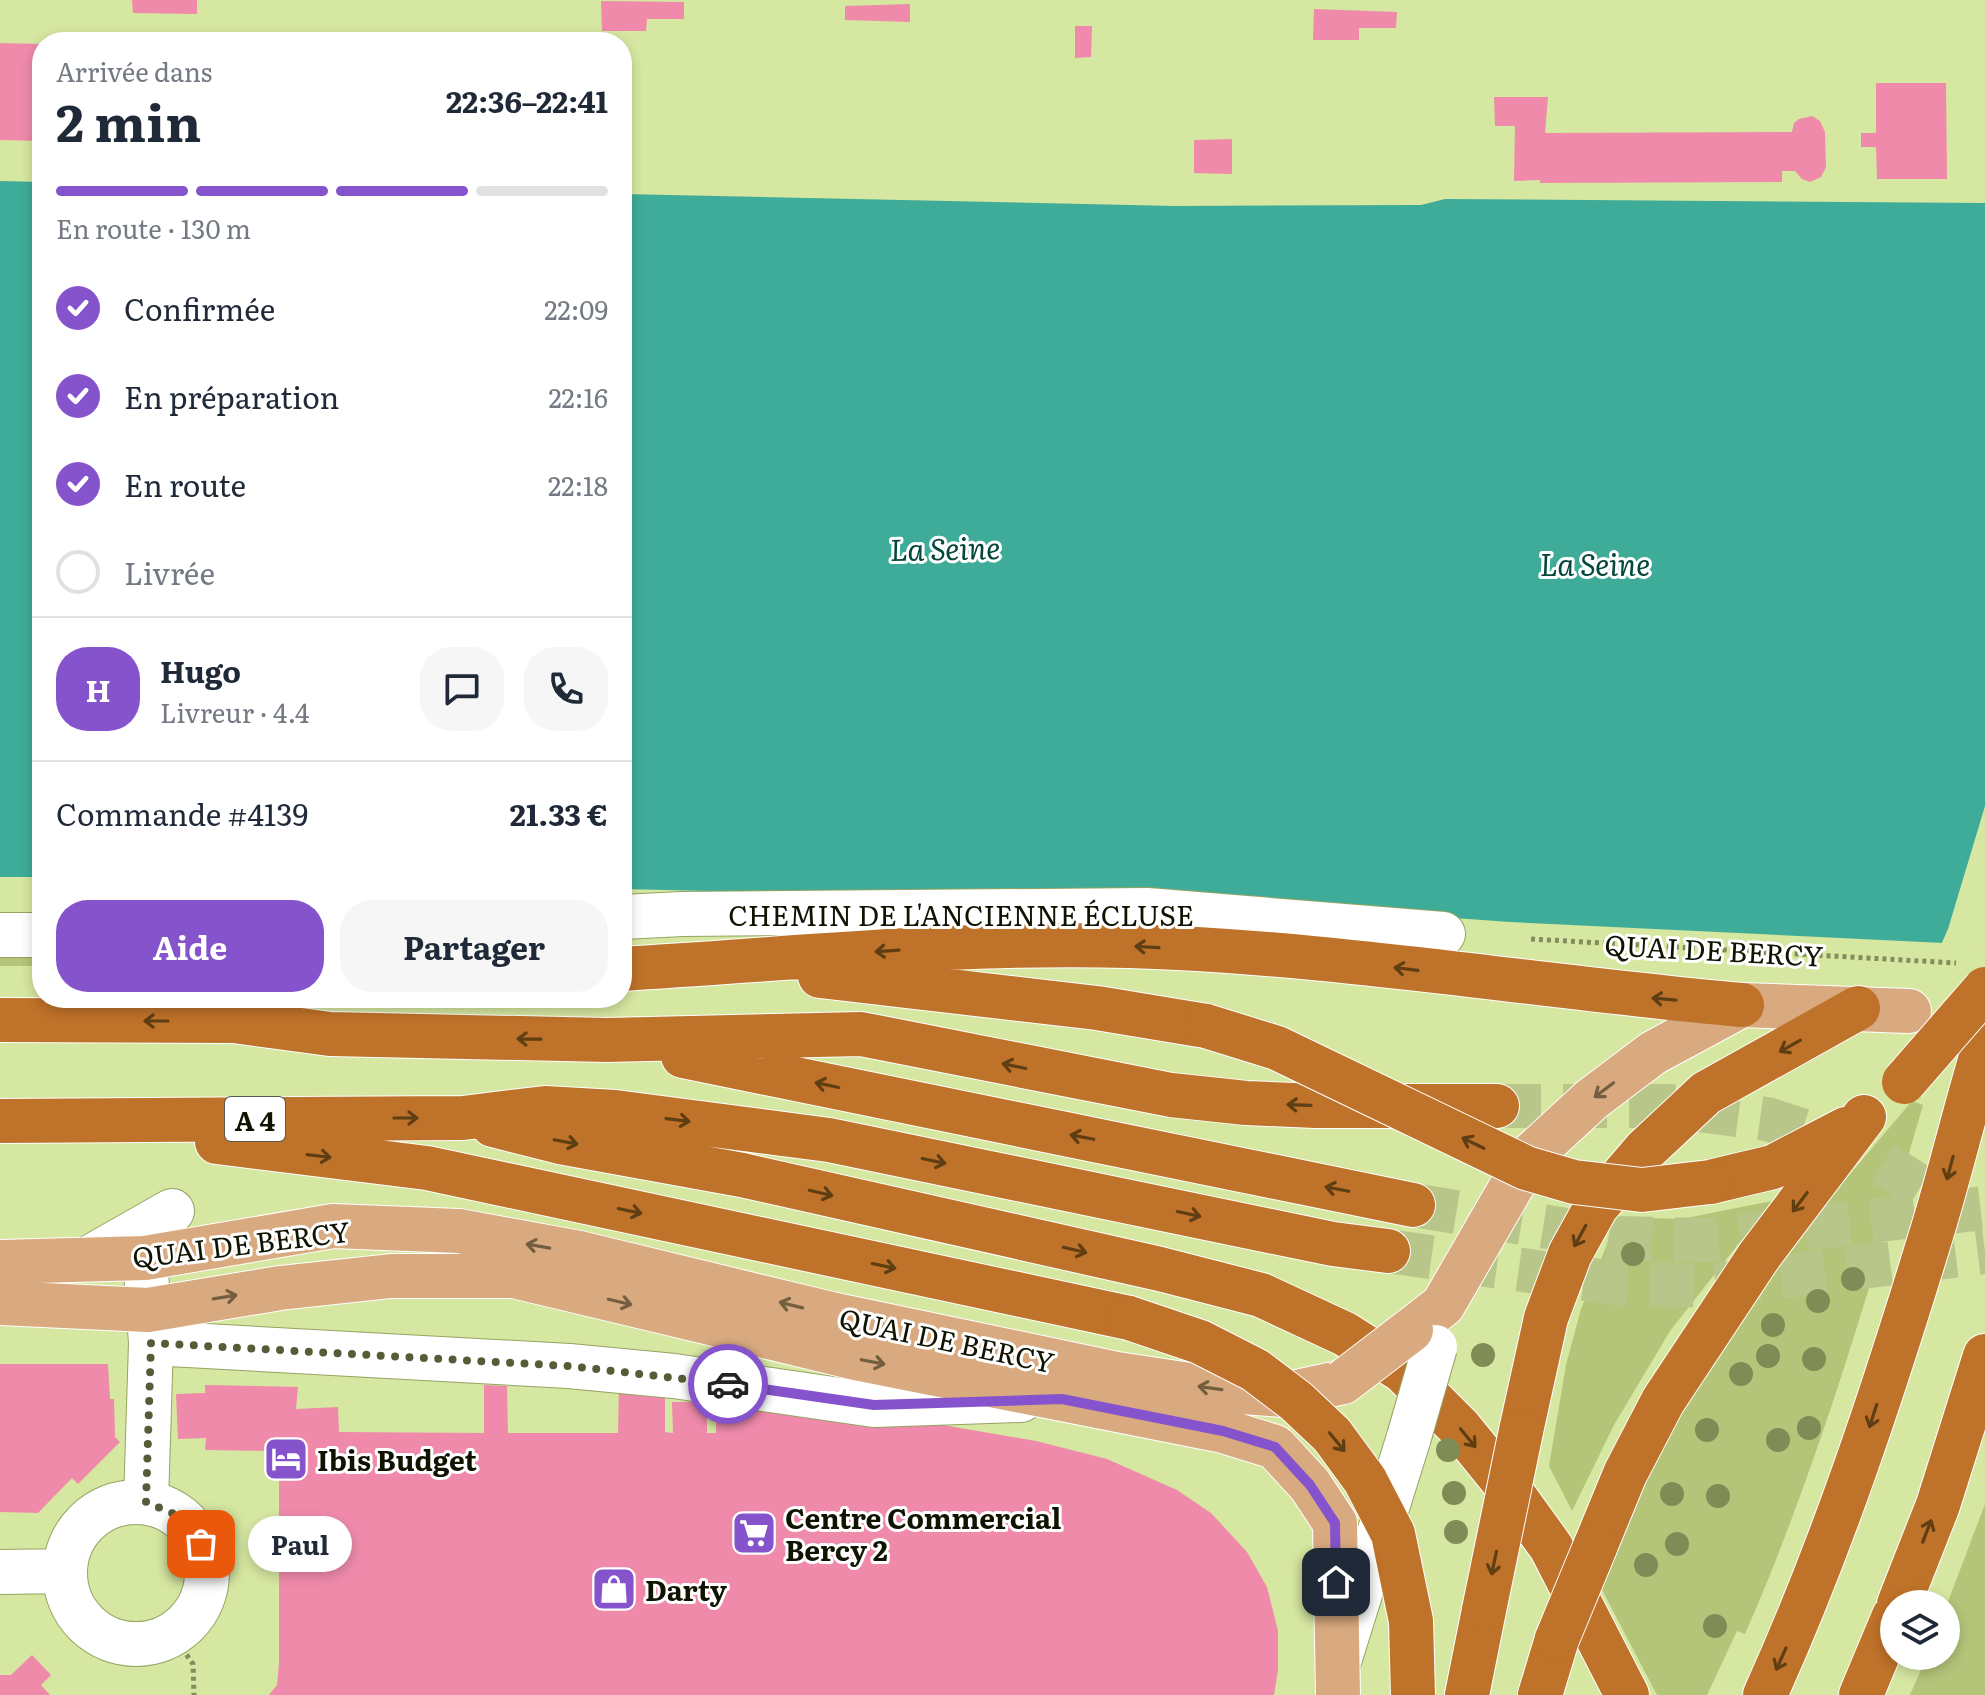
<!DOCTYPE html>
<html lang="fr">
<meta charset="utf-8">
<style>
body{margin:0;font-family:Literata,serif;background:#f6f6f7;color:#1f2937;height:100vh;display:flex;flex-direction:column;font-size:30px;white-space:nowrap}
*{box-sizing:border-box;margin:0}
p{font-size:26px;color:#747a83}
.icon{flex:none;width:44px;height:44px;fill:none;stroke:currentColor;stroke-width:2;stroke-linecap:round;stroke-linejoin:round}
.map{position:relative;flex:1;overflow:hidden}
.side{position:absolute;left:32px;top:32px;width:600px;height:976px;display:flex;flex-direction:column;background:#fff;border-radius:32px;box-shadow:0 4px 12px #0003}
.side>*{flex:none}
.tools{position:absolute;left:1880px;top:1590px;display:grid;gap:16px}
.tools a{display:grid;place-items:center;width:80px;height:80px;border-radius:50%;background:#fff;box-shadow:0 4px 12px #0003;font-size:40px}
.pin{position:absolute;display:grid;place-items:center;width:68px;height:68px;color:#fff;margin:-34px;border-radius:16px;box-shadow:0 4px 12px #0006}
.courier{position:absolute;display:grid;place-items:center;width:80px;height:80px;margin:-40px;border:6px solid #8554cd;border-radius:50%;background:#fff;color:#222;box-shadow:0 2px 10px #0007}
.bubble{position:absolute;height:56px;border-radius:28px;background:#fff;box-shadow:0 4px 12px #0003;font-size:26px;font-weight:700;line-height:56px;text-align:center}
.summary em{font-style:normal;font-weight:700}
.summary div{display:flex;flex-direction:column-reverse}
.summary{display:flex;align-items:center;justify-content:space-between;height:136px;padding:0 24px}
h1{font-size:52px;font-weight:700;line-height:60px}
.bar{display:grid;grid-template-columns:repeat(4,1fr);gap:12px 8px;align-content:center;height:96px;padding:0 24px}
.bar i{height:10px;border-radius:6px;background:#e0e1e3}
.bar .current{background:#8554cd}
.bar p{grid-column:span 4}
.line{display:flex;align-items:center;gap:20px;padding:0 24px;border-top:2px solid #e0e1e3}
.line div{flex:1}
.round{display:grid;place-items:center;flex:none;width:84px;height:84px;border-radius:32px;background:#f6f6f7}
ol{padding:0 24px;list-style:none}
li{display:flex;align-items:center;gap:24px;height:88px}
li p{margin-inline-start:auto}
li .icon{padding:8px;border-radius:50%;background:#8554cd;color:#fff;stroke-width:4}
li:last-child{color:#747a83}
li i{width:44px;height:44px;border:4px solid #e0e1e3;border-radius:50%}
.cta{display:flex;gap:16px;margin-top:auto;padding:16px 24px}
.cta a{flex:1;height:92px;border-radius:32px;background:#8554cd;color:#fff;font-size:32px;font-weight:700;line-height:92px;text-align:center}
.cta a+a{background:#f6f6f7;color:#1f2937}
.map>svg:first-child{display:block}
</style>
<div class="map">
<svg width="1985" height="1695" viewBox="0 0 1985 1695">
<rect width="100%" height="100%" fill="#d6e7a1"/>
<path fill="#b4c579" d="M 0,945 L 42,946 L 42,966 L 0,966 Z
M 1912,1101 L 1923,1105 C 1871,1283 1820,1463 1745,1634 L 1737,1631 L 1707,1695 L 1657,1695 L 1600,1586 L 1619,1524 L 1725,1334 L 1817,1213 Z
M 1772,1201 L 1670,1331 L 1614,1425 L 1572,1511 L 1549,1466 L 1566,1365 L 1581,1309 L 1618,1217 L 1681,1219 Z
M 1985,1504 L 1985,1695 L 1910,1695 L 1927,1656 L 1946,1656 L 1946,1607 Z"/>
<path fill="#3eac98" d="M 0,181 L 42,182 L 42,877 L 0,877 Z
M 622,194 L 1175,206 L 1421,205 L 1445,199 L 1985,203 L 1985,945 L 1510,922 L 1357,911 L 1023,898 L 622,889 Z"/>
<path fill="#d6e7a1" d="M 1985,806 L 1985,949 L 1940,947 L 1948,929 Z"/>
<path fill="#ef8aab" d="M 132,0 L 197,0 L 197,14 L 133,13 Z
M 601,1 L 684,2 L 684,19 L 647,19 L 646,31 L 602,31 Z
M 910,4 L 910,22 L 845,20 L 845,6 Z
M 1314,9 L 1397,12 L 1396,28 L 1359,28 L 1359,40 L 1313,40 Z
M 1075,26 L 1092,26 L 1091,57 L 1075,58 Z
M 0,43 L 42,44 L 42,141 L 0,140 Z
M 1876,83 L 1946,83 L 1947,179 L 1877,179 L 1876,147 L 1861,147 L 1861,133 L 1876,133 Z
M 1494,97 L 1548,97 L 1545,133 L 1792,132 L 1794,123 L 1799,119 L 1812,116 L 1820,121 L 1825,132 L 1826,167 L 1821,177 L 1810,182 L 1802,179 L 1795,171 L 1782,171 L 1782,182 L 1540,183 L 1540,180 L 1514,181 L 1515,126 L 1495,126 Z
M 1232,139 L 1232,174 L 1194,173 L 1194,140 Z
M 0,1364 L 108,1364 L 110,1399 L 114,1399 L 115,1437 L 120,1442 L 78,1484 L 72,1478 L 38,1513 L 0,1512 Z
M 205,1385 L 298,1387 L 296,1409 L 338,1407 L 339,1432 L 484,1433 L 484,1385 L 507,1386 L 508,1433 L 618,1433 L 619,1386 L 665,1385 L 665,1432 L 673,1433 L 672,1402 L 707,1402 L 707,1433 L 716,1433 L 716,1408 L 794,1409 L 943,1425 L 1036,1441 L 1107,1459 L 1177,1490 L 1211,1513 L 1247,1552 L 1267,1587 L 1278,1631 L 1278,1670 L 1274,1695 L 269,1695 L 277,1685 L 279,1663 L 279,1451 L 205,1450 L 206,1438 L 178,1439 L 176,1394 L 205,1393 Z
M 32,1655 L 51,1675 L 41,1685 L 50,1695 L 0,1695 L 0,1675 L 11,1675 Z"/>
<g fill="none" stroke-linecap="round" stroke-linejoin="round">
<path stroke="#b8c789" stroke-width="44" stroke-dasharray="44 22" stroke-linecap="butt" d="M 1497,1106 L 1669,1106 L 1767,1119 L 1860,1149 L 1938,1198 L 1963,1221
M 1413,1205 L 1615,1238 L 1705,1240 L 1985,1208
M 1388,1251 L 1614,1283 L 1706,1286 L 1985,1252"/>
<g stroke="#95a461" stroke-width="46">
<path id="minor" d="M 622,917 L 682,914 L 1147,910 L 1443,934
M 0,935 L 42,935
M 91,1257 L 172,1211
M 145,1258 L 151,1343 L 146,1502
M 151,1343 L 569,1366 L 674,1376 L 874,1405 L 1021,1400
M65 1573a71 71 0 1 1 142 0a71 71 0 1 1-142 0Z
M 0,1572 L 64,1571
M 1340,1658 L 1409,1437"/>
</g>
<g stroke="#fff" stroke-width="46">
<path id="major" d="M 0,1262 L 145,1258 L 333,1226 L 459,1231 L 579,1253 L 831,1314 L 1117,1374 L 1229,1391 L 1283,1395 L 1343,1382
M 0,1303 L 148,1310 L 280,1288 L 391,1276 L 514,1276 L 860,1359 L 1223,1431 L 1275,1447 L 1310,1485 L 1335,1523 L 1338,1695
M 1411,1330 L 1443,1305 L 1528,1158 L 1592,1099 L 1653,1053 L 1742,1005 L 1909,1011"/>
</g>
<g stroke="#fff" stroke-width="46">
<path id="highway" d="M 622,969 C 791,959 959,941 1129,946 C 1334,952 1537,987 1742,1005
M 820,976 L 1097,1008 L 1206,1026
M 0,1020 L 234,1021 L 330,1034 L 607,1040 L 861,1034 L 1171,1095 L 1246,1103 L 1316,1106 L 1497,1106
M 683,1056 L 1413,1205
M 0,1121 L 463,1118 L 545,1108 L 615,1112 L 829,1140 L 1333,1244 L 1388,1251
M 493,1125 L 560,1142 L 742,1175 L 1160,1269 L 1261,1295 L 1345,1334 L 1403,1371 L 1460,1428 L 1507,1486 L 1551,1547 L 1627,1695
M 217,1142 L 427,1168 L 1129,1318
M 1710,1182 L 1773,1167 L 1846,1129
M 1521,1431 L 1546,1318 L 1570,1254 L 1596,1207 L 1645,1150 L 1706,1093 L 1858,1008
M 1595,1547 L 1625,1474 L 1663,1401 L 1759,1256 L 1864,1117
M 1899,1604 L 1938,1505 L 1985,1356
M 1467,1695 L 1484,1610
M 1540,1695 L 1557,1639
M 1765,1695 C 1833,1545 1884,1389 1932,1232 C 1951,1170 1966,1106 1985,1044
M 1861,1695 L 1894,1616"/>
</g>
<path stroke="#828d5d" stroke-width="5" stroke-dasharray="4 4" stroke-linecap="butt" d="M 1531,939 L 1956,963
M 173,1635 L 193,1664 L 194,1695"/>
<use href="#minor" stroke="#fff" stroke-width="44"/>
<use href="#major" stroke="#d9aa7f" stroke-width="44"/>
<use href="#highway" stroke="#bf7229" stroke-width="44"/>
<g stroke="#95a461" stroke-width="46" stroke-linecap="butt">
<path id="minor-bridge" d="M 1409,1437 L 1435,1347"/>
</g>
<g stroke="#fff" stroke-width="46" stroke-linecap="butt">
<path id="major-bridge" d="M 1343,1382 L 1411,1330"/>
</g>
<g stroke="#fff" stroke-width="46" stroke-linecap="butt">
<path id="highway-bridge" d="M 1206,1026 L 1277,1048 L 1526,1168 L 1574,1182 L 1642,1190 L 1710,1182
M 1904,1082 L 1985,989
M 1129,1318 L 1200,1342 L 1255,1370 L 1296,1401 L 1332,1435 L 1365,1480 L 1393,1534 L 1411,1621 L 1413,1695
M 1484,1610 L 1521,1431
M 1557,1639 L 1595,1547"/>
</g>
<use href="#minor-bridge" stroke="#fff" stroke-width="44"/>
<use href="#major-bridge" stroke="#d9aa7f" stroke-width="44"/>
<use href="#highway-bridge" stroke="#bf7229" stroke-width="44"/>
</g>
<g fill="#808c56">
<circle cx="1633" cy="1254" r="12"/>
<circle cx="1853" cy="1279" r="12"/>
<circle cx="1818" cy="1301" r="12"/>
<circle cx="1773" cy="1325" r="12"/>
<circle cx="1483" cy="1355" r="12"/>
<circle cx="1768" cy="1356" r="12"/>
<circle cx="1814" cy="1359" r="12"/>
<circle cx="1741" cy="1374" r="12"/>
<circle cx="1809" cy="1428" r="12"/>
<circle cx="1707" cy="1430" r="12"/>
<circle cx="1778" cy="1440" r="12"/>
<circle cx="1448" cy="1450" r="12"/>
<circle cx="1454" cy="1493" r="12"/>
<circle cx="1672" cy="1494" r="12"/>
<circle cx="1718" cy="1496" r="12"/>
<circle cx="1456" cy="1532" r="12"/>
<circle cx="1677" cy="1544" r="12"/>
<circle cx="1646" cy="1565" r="12"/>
<circle cx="1715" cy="1626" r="12"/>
</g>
<defs><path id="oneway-shaft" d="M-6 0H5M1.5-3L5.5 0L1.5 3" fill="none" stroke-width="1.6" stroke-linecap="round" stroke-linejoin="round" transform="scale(2)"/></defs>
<g stroke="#5e3e12">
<use href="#oneway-shaft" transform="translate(1147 947) rotate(-177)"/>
<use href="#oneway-shaft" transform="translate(887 951) rotate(176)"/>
<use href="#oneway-shaft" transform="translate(1406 969) rotate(-173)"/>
<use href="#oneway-shaft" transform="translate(1664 999) rotate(-175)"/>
<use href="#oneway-shaft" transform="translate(156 1021) rotate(-180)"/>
<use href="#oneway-shaft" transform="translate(529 1039) rotate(-179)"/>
<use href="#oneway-shaft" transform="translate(1790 1046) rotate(151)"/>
<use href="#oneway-shaft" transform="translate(1014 1066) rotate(-168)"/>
<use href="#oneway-shaft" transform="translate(827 1085) rotate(-168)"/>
<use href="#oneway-shaft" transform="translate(1299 1105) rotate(-178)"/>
<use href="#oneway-shaft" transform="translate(406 1118)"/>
<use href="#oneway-shaft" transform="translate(678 1120) rotate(7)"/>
<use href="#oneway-shaft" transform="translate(1082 1137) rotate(-169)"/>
<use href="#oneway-shaft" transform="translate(566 1142) rotate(11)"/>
<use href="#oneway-shaft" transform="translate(1473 1143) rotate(-154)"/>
<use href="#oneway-shaft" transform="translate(319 1156) rotate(7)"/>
<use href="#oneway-shaft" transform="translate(934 1161) rotate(12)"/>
<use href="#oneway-shaft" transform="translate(1950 1168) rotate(105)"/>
<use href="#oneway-shaft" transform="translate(1337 1189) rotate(-169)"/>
<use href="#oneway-shaft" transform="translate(821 1193) rotate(13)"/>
<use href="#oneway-shaft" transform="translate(1800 1202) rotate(127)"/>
<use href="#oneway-shaft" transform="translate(630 1211) rotate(12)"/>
<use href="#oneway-shaft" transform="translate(1189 1214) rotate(12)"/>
<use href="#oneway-shaft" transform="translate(1580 1236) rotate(119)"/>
<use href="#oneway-shaft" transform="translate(1075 1250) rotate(13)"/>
<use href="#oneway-shaft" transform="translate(884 1266) rotate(12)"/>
<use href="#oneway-shaft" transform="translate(1873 1416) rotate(108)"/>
<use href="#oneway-shaft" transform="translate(1468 1438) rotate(51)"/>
<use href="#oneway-shaft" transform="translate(1337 1442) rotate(51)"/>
<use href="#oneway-shaft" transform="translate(1927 1531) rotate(-69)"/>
<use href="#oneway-shaft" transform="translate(1494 1563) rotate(102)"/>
<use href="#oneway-shaft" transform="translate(1781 1659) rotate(114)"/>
</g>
<g stroke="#745e40">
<use href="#oneway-shaft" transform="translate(1604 1090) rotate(143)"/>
<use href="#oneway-shaft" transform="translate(538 1246) rotate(-170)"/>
<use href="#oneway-shaft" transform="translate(225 1297) rotate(-9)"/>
<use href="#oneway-shaft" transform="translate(620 1302) rotate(13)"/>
<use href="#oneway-shaft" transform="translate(791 1305) rotate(-166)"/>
<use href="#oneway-shaft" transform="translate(873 1362) rotate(11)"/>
<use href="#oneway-shaft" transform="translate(1210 1388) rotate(-172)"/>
</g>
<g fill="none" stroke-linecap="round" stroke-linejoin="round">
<path stroke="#555d38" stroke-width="8" stroke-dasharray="0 14.4" d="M 201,1544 L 181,1517 L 146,1502 L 151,1343 L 569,1366 L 728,1384"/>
<path stroke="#8554cd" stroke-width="10" d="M 728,1384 L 874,1405 L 1062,1399 L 1223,1431 L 1275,1447 L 1310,1485 L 1335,1523 L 1336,1582"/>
</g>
<defs>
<g id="hotel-square" transform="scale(2.3)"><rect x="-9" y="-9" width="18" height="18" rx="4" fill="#8554cd" stroke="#fff"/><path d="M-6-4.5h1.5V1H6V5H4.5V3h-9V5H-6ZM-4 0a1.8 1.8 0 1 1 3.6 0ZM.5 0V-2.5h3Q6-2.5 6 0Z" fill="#fff"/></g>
<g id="supermarket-square" transform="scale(2.3)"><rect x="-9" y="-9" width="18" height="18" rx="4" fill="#8554cd" stroke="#fff"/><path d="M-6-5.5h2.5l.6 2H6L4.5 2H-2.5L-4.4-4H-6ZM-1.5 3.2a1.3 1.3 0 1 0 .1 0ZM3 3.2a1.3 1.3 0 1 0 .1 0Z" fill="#fff"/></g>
<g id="shop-square" transform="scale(2.3)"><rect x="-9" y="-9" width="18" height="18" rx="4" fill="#8554cd" stroke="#fff"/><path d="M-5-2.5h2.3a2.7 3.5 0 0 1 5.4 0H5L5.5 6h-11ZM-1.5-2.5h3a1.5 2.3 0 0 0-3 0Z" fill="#fff"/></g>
</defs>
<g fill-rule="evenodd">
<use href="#hotel-square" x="286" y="1459"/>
<use href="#supermarket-square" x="754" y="1533"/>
<use href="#shop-square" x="614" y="1589"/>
</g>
<g text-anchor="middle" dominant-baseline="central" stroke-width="6" stroke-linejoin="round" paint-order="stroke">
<rect fill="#fff" stroke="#575a4c" stroke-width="2" x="225" y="1097" width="60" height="44" rx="6"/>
<g font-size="26" font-weight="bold" fill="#0f1300">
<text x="255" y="1119">A 4</text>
</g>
<g font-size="28" fill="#0f1300" stroke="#fff">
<text x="961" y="914">CHEMIN DE L'ANCIENNE ÉCLUSE</text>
<text transform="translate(1714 949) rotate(3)">QUAI DE BERCY</text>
<text transform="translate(241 1243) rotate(-7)">QUAI DE BERCY</text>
<text transform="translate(947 1339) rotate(12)">QUAI DE BERCY</text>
</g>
<g font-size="28" font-weight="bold" fill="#0f1300" stroke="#fff" text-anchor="start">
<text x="317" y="1459">Ibis Budget</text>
<text x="785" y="1517">Centre Commercial<tspan x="785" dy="32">Bercy 2</tspan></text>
<text x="645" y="1589">Darty</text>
</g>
<g font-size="30" font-style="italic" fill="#04473d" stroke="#fff">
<text transform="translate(945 547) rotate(-1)">La Seine</text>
<text x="1595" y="563">La Seine</text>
</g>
</g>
</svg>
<div class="tools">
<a><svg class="icon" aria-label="layers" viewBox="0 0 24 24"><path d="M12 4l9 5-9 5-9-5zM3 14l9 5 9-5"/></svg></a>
</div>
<div class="pin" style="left:201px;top:1544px;background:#ea580c"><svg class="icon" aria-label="bag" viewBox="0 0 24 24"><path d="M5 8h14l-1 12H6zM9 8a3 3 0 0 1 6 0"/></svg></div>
<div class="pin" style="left:1336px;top:1582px;background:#1f2937"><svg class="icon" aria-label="home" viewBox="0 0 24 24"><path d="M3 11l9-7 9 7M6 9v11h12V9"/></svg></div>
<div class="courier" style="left:728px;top:1384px"><svg class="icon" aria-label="car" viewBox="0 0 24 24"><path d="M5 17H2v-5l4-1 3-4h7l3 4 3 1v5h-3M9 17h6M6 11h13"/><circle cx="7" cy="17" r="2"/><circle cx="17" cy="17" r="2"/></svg></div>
<div class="bubble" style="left:248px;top:1516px;width:104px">Paul</div>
<section class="side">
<div class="summary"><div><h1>2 min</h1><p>Arrivée dans</p></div><em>22:36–22:41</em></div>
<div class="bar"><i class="current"></i><i class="current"></i><i class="current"></i><i></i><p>En route · 130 m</p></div>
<ol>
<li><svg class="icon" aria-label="check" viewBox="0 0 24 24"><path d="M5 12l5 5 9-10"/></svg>Confirmée<p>22:09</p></li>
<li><svg class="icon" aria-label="check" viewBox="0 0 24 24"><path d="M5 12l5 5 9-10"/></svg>En préparation<p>22:16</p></li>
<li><svg class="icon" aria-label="check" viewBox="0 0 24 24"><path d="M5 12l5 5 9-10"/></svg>En route<p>22:18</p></li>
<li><i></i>Livrée</li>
</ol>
<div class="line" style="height:144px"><b class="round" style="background:#8554cd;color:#fff">H</b><div><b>Hugo</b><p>Livreur · 4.4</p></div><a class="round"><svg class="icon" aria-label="chat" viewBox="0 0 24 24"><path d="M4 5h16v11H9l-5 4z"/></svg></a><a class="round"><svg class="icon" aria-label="phone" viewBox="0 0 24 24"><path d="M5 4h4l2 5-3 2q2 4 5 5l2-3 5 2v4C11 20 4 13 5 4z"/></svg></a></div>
<div class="line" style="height:104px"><div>Commande #4139</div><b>21.33 €</b></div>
<div class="cta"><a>Aide</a><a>Partager</a></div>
</section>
</div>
